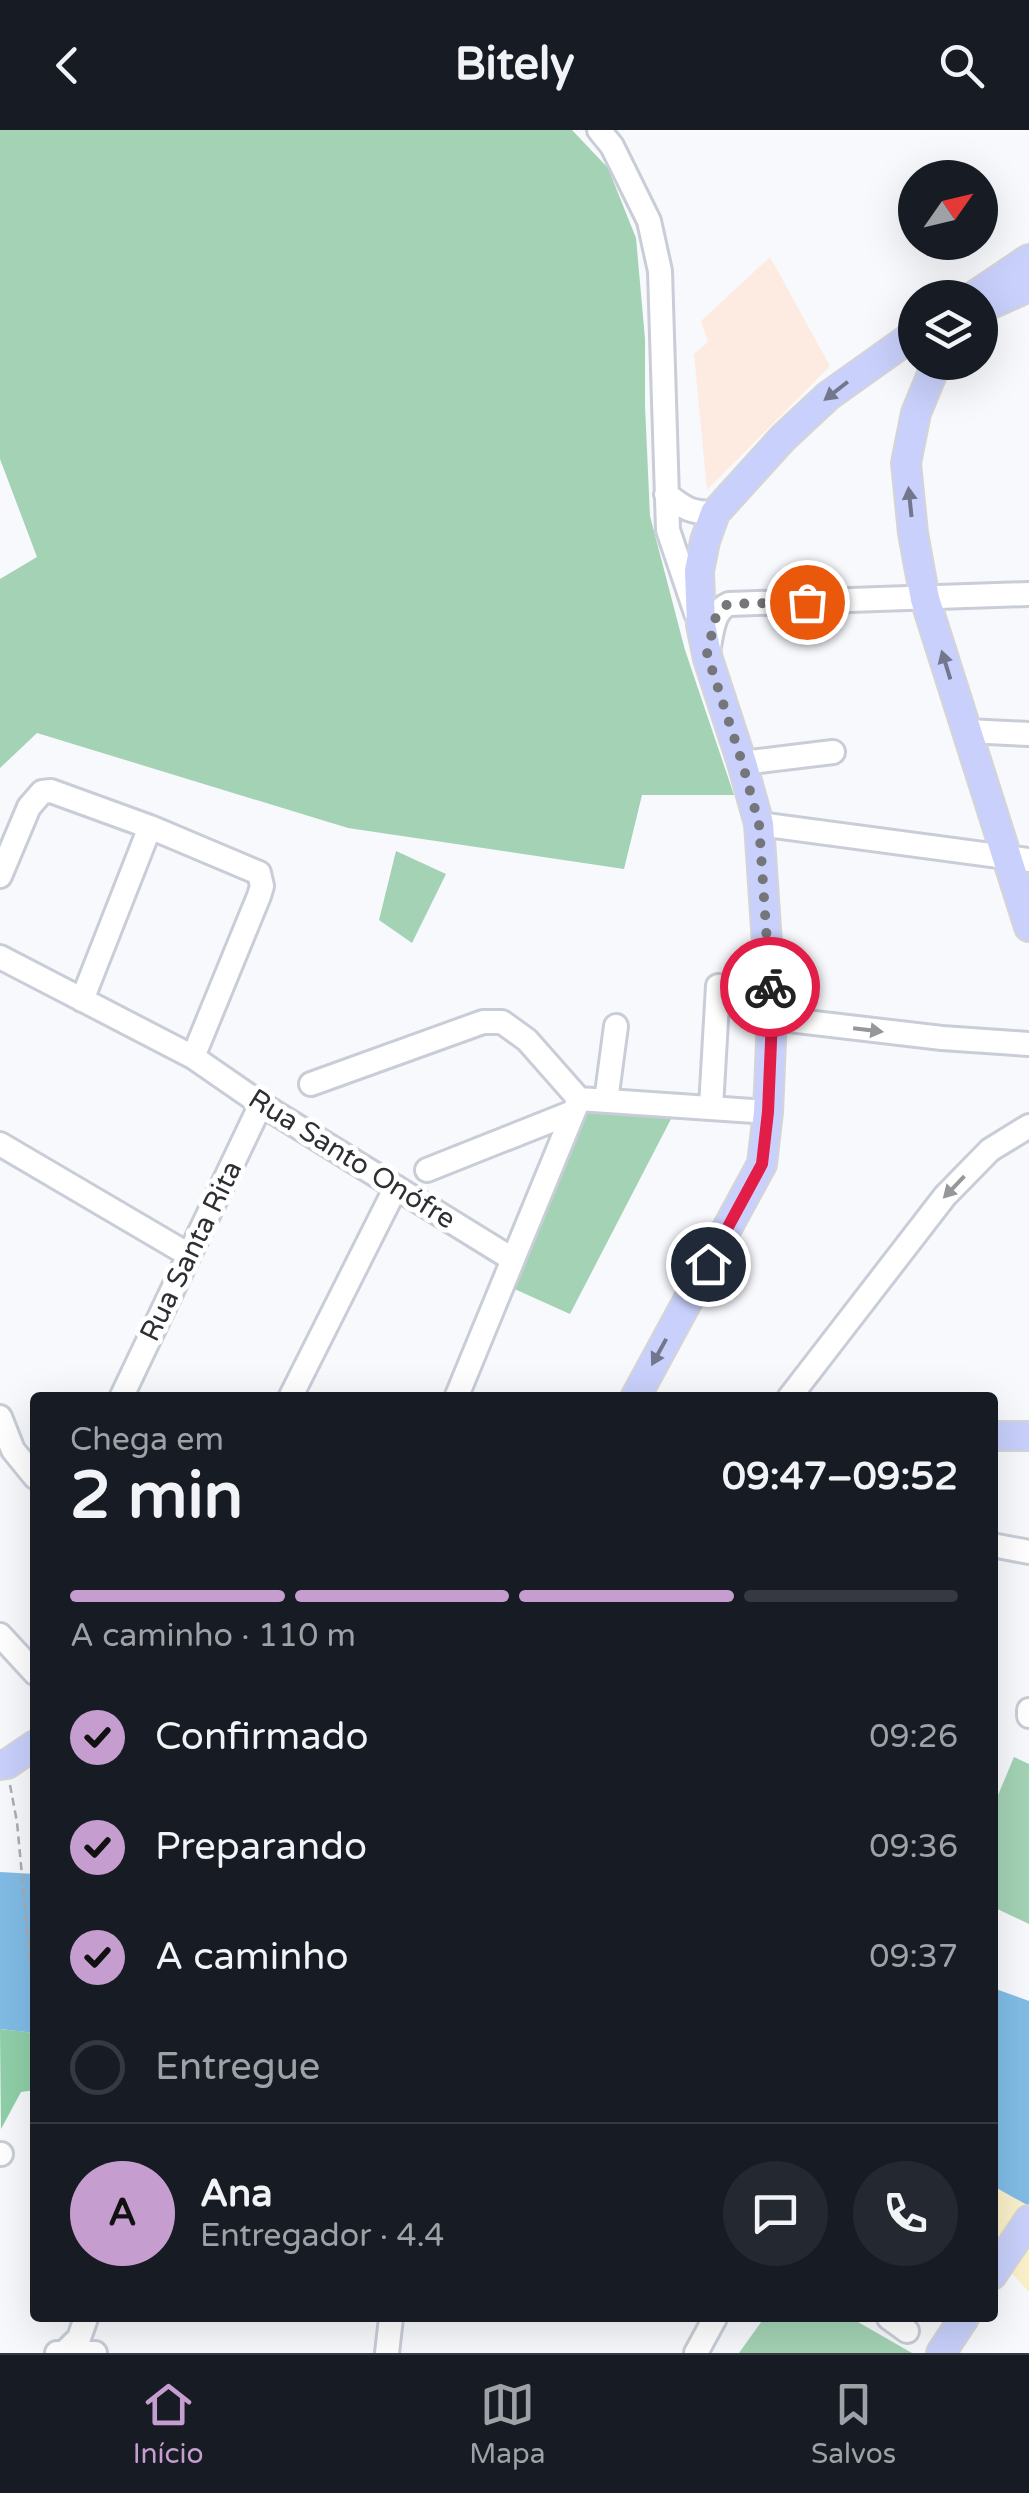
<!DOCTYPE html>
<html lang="pt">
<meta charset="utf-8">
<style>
body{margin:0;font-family:"Varela Round",sans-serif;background:#242831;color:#f1f3f6;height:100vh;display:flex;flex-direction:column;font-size:38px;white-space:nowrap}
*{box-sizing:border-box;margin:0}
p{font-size:32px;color:#9ea1a6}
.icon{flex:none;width:55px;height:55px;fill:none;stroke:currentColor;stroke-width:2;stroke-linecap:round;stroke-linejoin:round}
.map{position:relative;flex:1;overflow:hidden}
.panel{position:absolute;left:30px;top:1262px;width:968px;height:930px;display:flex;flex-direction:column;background:#171b24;border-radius:10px;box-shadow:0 10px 40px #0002}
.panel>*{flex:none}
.needle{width:65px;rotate:56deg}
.controls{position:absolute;left:898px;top:30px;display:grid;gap:20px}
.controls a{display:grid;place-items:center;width:100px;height:100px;border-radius:50%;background:#171b24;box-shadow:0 10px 40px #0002;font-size:50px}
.pin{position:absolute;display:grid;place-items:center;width:85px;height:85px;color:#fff;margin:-42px;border:5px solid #fff;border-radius:50%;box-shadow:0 2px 10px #0007}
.courier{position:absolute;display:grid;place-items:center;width:100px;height:100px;margin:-50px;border:8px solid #e11d48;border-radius:50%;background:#fff;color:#222;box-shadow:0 2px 12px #0007}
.overview em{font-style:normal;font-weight:700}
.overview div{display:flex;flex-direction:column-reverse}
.overview{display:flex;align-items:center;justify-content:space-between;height:170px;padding:0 40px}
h1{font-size:65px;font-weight:700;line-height:75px}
.bar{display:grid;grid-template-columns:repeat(4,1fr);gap:15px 10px;align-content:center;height:120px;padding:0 40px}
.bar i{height:12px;border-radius:8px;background:#363941}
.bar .selected{background:#c59ecf}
.bar p{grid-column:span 4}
.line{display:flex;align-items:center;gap:25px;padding:0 40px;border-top:2px solid #363941}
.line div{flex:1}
.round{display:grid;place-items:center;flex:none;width:105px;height:105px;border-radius:52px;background:#242831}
ol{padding:0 40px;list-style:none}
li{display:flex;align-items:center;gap:30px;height:110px}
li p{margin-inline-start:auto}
li .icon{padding:10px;border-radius:50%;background:#c59ecf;color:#111;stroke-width:4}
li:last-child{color:#9ea1a6}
li i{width:55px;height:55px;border:5px solid #363941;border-radius:50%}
header{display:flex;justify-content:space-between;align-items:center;height:130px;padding:0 40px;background:#171b24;font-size:45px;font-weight:700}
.tab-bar{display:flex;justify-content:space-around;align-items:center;height:140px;border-top:2px solid #363941;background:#171b24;font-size:28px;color:#9ea1a6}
.tab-bar a{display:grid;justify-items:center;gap:5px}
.tab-bar .selected{color:#c59ecf}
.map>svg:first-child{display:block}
</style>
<header><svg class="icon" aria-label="back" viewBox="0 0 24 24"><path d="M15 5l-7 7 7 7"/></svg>Bitely<svg class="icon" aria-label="search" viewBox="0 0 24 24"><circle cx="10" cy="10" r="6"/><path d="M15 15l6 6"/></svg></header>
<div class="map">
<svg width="1029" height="2223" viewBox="0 0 1029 2223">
<rect width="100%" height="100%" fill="#f7f9fd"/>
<path fill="#fdebe1" d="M 770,127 L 830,236 L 707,360 L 694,224 L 708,212 L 701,191 Z"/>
<path fill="#a3d2b4" d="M 0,0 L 572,0 L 608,38 L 636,108 L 645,209 L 645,276 L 650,386 L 685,520 L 734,665 L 642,665 L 624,739 L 348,698 L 37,603 L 0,638 L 0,449 L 37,427 L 0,329 Z
M 396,721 L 446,744 L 412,813 L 379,790 Z
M 588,978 L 671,989 L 570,1184 L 510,1157 Z
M 1014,1627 L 1029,1634 L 1029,1794 L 993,1777 L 993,1677 Z
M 764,2188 L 851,2188 L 912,2223 L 739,2223 Z"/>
<path fill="#8fcfa8" d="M 0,1899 L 35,1903 L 35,1960 L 21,1962 L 1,1999 Z"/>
<path fill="#faf0ca" d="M 992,2056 L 1029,2076 L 1029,2162 L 993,2123 Z"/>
<path fill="#81bce6" d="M 0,1742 L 35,1744 L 35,1903 L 0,1899 Z
M 993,1858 L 1029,1871 L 1029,2076 L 993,2056 Z"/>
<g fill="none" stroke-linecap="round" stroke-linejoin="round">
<g stroke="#c8cdd7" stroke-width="28">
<path id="minor" d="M 599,0 L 612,16 L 649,91 L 660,141 L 668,400 L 696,483
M 666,364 C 685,379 691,383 715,383
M 708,521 C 712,505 712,481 729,474 L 1029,464
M 967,601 L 1029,604
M 742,633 L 833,622
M 759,694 L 1029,730
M 0,746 L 29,677 L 42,662 L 51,661 L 150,697 L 259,743 L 262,756 L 259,766 L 193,927
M 0,827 L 193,927 L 261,974 L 512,1129
M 82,870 L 150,697
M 772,888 L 942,908 L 1029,914
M 311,954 L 483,892 L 502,892 L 527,910 L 579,969
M 606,971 L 616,896
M 711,977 L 718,856
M 0,1014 L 189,1125
M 427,1040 L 573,982
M 121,1268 L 261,974
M 290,1268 L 396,1057
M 456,1268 L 579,969 L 768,982
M 789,1268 L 945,1066 L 990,1020 L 1029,996
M 0,1287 L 13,1320 L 35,1347
M 992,1415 L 1029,1422
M 0,1505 L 35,1543
M 1029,1580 L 1029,1586
M 0,2024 L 1,2024
M 889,2188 L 907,2201
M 57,2223 L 95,2223
M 64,2223 L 79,2208 L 86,2188
M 387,2223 L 391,2188
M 696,2223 L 715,2188"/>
</g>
<g stroke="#d5d5d6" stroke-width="32">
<path id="major" d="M 971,168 L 1029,129
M 980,179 L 1029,157
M 937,232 L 916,283 L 906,333 L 913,403 L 925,469 L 1029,797
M 635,1268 L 762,1034 L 768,982 L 772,888 L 759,694 L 742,633 L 708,529 L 701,495 L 699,441 L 705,411 L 715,383 L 783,308 L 828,266 L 915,204
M 992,1306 L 1029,1306
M 0,1635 L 7,1634 L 35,1615
M 992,2145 L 1029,2090
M 941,2223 L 964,2188"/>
</g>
<path stroke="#abadb1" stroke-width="2.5" stroke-dasharray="8 5" stroke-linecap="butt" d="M 10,1655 L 17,1692 L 35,1885"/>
<use href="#minor" stroke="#fff" stroke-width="22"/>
<use href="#major" stroke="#c8d0fb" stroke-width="28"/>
</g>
<defs><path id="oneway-solid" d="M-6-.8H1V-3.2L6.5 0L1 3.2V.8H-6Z" transform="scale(2.5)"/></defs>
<g fill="#73778d">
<use href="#oneway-solid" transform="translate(836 261) rotate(142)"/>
<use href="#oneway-solid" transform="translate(910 372) rotate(-96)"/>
<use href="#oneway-solid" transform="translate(946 535) rotate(-107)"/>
<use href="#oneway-solid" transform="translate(659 1222) rotate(119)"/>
</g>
<g fill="#969799">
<use href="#oneway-solid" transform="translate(868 900) rotate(7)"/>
<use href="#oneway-solid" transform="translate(954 1057) rotate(134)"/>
</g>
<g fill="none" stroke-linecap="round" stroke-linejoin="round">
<path stroke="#74767a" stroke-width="10" stroke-dasharray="0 18" d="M 770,857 L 759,694 L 742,632 L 707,524 L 716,486 L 722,477 L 729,474 L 807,472"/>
<path stroke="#e11d48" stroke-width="12" d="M 708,1134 L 762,1034 L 768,982 L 772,888 L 770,857"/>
</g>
<g text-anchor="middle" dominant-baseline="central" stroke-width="10" stroke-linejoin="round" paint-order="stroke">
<g font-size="28" fill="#2d2f33" stroke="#fff">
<text transform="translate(352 1029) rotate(32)">Rua Santo Onófre</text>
<text transform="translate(191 1121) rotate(-64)">Rua Santa Rita</text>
</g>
</g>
</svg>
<div class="controls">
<a><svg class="needle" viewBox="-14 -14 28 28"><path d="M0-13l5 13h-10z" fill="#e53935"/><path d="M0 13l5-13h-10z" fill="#9ea1a6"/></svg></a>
<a><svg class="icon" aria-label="layers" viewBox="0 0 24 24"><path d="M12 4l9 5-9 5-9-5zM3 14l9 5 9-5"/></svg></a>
</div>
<div class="pin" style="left:807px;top:472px;background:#ea580c"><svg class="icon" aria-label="bag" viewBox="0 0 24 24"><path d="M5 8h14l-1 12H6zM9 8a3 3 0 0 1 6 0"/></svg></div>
<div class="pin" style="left:708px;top:1134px;background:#1f2937"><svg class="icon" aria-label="home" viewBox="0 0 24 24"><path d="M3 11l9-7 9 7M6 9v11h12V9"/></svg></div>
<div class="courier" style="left:770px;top:857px"><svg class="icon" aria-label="bike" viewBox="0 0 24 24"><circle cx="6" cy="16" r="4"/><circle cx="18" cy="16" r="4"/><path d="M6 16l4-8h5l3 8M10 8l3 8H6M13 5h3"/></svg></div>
<section class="panel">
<div class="overview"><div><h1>2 min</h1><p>Chega em</p></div><em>09:47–09:52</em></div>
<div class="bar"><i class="selected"></i><i class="selected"></i><i class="selected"></i><i></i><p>A caminho · 110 m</p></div>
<ol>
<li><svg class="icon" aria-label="check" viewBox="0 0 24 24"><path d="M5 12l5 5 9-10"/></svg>Confirmado<p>09:26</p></li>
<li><svg class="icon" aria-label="check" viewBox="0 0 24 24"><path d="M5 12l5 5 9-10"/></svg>Preparando<p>09:36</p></li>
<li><svg class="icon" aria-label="check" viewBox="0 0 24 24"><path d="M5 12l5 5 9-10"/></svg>A caminho<p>09:37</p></li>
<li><i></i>Entregue</li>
</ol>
<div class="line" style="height:180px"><b class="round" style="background:#c59ecf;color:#111">A</b><div><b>Ana</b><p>Entregador · 4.4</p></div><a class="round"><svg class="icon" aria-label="chat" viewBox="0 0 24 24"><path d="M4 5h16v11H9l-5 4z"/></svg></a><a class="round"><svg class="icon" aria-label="phone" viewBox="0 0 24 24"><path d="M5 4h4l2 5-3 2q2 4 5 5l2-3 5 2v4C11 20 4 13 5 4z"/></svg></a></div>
</section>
</div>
<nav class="tab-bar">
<a class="selected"><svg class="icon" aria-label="home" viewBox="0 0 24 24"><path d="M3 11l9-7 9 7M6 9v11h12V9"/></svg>Início</a>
<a><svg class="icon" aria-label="map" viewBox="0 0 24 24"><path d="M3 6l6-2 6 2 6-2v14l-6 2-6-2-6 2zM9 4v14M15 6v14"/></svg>Mapa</a>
<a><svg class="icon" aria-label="saved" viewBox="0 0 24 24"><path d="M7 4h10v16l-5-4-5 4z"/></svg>Salvos</a>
</nav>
